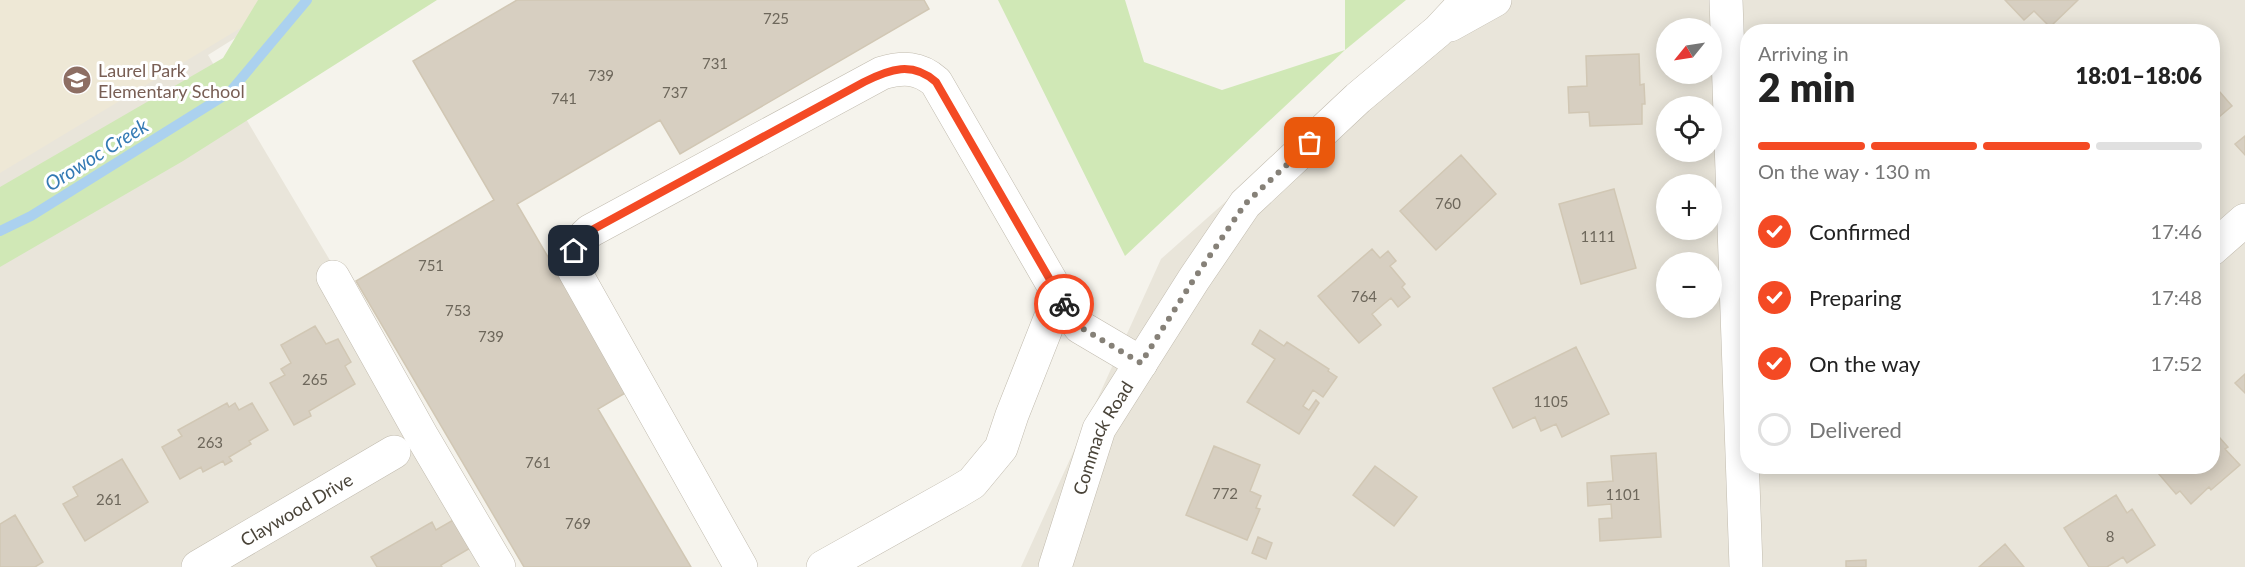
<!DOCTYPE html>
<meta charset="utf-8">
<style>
body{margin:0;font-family:Lato,sans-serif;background:#f6f6f6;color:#222;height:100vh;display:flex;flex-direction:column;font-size:22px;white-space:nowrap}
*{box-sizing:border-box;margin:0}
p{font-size:20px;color:#767676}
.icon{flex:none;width:33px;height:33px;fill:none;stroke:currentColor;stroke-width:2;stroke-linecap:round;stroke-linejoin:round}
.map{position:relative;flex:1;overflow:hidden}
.drawer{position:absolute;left:1740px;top:24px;width:480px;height:450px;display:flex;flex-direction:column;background:#fff;border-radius:24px;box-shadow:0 3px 15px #0003}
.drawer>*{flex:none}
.needle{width:39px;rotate:240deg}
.controls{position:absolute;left:1656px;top:18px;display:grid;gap:12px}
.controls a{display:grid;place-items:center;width:66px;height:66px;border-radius:50%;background:#fff;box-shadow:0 3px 15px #0003;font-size:30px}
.pin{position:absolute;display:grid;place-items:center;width:51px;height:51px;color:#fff;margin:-26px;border-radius:12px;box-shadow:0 3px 9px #0006}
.courier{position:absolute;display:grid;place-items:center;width:60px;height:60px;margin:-30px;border:4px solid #f44a24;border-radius:50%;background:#fff;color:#222;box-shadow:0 2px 8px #0007}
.overview em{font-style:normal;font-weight:800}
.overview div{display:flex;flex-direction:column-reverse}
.overview{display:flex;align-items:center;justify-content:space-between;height:102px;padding:0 18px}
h1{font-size:39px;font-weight:800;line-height:45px}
.bar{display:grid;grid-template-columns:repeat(4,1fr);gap:9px 6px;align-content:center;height:72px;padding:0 18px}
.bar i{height:8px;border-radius:4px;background:#e0e0e0}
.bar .current{background:#f44a24}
.bar p{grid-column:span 4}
ol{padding:0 18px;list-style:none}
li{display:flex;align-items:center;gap:18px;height:66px}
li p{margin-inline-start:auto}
li .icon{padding:6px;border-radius:50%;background:#f44a24;color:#fff;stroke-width:4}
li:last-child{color:#767676}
li i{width:33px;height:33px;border:3px solid #e0e0e0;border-radius:50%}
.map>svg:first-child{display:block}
</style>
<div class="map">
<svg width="2245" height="567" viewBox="0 0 2245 567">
<rect width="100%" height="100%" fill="#f5f3ec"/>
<path fill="#e9e5da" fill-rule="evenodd" d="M 0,0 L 296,0 L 208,55 L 512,567 L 0,567 Z
M 1453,0 L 2245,0 L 2245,567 L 1021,567 L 1161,259 ZM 1666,28 L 1712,28 L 1712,74 L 1666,74 ZM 1748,32 L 2212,32 L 2212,466 L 1748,466 ZM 1666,106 L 1712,106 L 1712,152 L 1666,152 ZM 1666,184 L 1712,184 L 1712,230 L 1666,230 ZM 1666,262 L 1712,262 L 1712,308 L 1666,308 Z"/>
<path fill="#eee8d6" d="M 0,0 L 287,0 L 0,173 Z"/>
<path fill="#d0e8b6" d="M 258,0 L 437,0 L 183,161 L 0,267 L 0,187 L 223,58 Z
M 998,0 L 1125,0 L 1144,62 L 1222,90 L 1345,50 L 1345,0 L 1406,0 L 1345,50 L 1125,256 Z"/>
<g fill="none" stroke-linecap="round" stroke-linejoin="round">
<path stroke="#abd1ef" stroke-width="10" d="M 0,231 L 31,216 L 230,92 L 307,0"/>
</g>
<path fill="#d7cfc1" stroke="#d1c7b4" stroke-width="1.5" d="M 517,0 L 924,0 L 929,9 L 680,154 L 660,120 L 517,204 L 627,392 L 598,409 L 691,567 L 524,567 L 356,281 L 494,200 L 413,61 Z
M 2005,0 L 2078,0 L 2050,27 L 2034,11 L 2024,20 Z
M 1639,54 L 1640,85 L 1644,84 L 1645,104 L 1642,104 L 1642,124 L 1590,126 L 1589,112 L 1569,113 L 1568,87 L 1587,86 L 1586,56 Z
M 2212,83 L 2232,106 L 2212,123 Z
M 2245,136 L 2245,155 L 2235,144 Z
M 1461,155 L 1496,194 L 1436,250 L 1400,211 Z
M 1614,189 L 1636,268 L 1581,284 L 1559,204 Z
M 1372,249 L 1380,258 L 1388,251 L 1396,261 L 1390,266 L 1405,284 L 1402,287 L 1410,297 L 1398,307 L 1391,298 L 1372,314 L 1381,325 L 1359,343 L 1318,296 Z
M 315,326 L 326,344 L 338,339 L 351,362 L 345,366 L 355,384 L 309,411 L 311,416 L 294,425 L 270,383 L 285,375 L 281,369 L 291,363 L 281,345 Z
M 1260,330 L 1284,346 L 1287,342 L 1329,369 L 1328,371 L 1337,377 L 1323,397 L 1313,390 L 1303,406 L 1309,410 L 1316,400 L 1319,403 L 1299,434 L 1247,402 L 1275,359 L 1252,344 Z
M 1576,347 L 1609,414 L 1562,437 L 1556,424 L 1541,431 L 1535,417 L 1513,428 L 1493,388 Z
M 2245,374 L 2245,393 L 2235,383 Z
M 227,403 L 229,407 L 235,403 L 239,410 L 252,403 L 268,430 L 249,441 L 251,444 L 229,457 L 232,461 L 225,465 L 223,461 L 203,472 L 201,467 L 180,479 L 162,447 L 182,436 L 178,430 Z
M 2212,429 L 2228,447 L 2225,449 L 2240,465 L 2211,490 L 2209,487 L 2191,504 L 2180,491 L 2176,494 L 2152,466 L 2212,466 Z
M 1214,446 L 1260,465 L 1250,491 L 1261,496 L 1256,508 L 1260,509 L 1247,540 L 1186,515 Z
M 1656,453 L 1661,537 L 1600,541 L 1599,519 L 1612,518 L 1611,504 L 1588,506 L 1587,483 L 1613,481 L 1611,456 Z
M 122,459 L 148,502 L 85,541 L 63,504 L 78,496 L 73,487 Z
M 1375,466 L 1417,497 L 1394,526 L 1353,495 Z
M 2116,495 L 2127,513 L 2132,509 L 2155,545 L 2127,563 L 2123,557 L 2107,567 L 2089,567 L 2064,528 Z
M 15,515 L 43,562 L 35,567 L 0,567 L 0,524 Z
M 455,519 L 472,547 L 441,565 L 442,567 L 377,567 L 371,557 L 432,522 L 436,530 Z
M 1258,537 L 1272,543 L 1266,559 L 1252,553 Z
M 2005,544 L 2024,567 L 1979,567 Z
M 1866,560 L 1866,567 L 1846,567 L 1846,561 Z"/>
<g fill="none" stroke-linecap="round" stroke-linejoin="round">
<g stroke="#c1bbae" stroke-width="34">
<g id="minor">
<path d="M 1726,0 L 1746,567"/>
<path d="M 1450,25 L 1495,0"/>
<path d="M 2212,249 L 2245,220"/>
<path d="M 333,277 L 423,438 L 499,567"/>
<path id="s1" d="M 198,567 L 394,452"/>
<path d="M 741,567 L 574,270 C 574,252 576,243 590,231 L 882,73 C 903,67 919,67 936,82 L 1067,309 L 1080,327 L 1141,363"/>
<path d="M 823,567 L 957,492 L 972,483 L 1001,448 L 1012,415 L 1059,296"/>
<path id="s2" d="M 1055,567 L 1099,429 L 1194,279 L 1245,204 L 1358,98 L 1438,31 L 1467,0"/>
</g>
</g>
<use href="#minor" stroke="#fff" stroke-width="33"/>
</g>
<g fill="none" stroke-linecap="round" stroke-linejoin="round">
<path stroke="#868178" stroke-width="6" stroke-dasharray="0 10.8" d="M 1064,304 L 1080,327 L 1141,363 L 1194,279 L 1245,204 L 1310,143"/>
<path stroke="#f44a24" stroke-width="8" d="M 574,251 L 580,239 L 590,231 L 864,82 C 890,69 912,61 936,82 L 1064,304"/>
</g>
<defs>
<g id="school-disc" transform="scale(1.5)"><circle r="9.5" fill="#8d6e63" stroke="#fff"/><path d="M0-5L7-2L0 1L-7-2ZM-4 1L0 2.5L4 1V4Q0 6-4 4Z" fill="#fff"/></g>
</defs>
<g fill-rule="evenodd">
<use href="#school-disc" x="77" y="80"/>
</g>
<g text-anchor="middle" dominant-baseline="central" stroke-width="6" stroke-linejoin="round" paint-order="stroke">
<g font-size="15" fill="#6d675b">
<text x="776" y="18">725</text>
<text x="715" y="63">731</text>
<text x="601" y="75">739</text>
<text x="675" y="92">737</text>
<text x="564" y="98">741</text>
<text x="1448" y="203">760</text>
<text x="1598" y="236">1111</text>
<text x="431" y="265">751</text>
<text x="1364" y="296">764</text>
<text x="458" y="310">753</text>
<text x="491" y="336">739</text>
<text x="315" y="379">265</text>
<text x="1551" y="401">1105</text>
<text x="210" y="442">263</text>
<text x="538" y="462">761</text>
<text x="1225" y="493">772</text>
<text x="1623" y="494">1101</text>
<text x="109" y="499">261</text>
<text x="578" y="523">769</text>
<text x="2110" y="536">8</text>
</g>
<g font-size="18" fill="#785e54" stroke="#fff" text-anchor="start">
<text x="98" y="70">Laurel Park<tspan x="98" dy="21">Elementary School</tspan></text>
</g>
<g font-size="18" fill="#4a4439" stroke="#fff">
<text stroke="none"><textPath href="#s2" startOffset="138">Commack Road</textPath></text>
<text stroke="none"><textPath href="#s1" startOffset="114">Claywood Drive</textPath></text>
</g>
<g font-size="20" font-style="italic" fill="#347ab4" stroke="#fff">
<text transform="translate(96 154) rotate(-32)">Orowoc Creek</text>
</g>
</g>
</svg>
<div class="controls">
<a><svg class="needle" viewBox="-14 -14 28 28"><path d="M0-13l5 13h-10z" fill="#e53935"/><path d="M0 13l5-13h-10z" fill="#767676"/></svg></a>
<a><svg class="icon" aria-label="locate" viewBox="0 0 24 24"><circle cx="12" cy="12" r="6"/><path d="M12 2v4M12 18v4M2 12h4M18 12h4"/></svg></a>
<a>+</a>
<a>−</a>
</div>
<div class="pin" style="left:1310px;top:143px;background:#ea580c"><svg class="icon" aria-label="bag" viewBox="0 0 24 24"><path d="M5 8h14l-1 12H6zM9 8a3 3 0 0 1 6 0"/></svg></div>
<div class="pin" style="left:574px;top:251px;background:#1f2937"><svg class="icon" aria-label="home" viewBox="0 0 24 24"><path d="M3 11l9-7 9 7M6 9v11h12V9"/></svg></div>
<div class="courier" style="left:1064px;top:304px"><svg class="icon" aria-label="bike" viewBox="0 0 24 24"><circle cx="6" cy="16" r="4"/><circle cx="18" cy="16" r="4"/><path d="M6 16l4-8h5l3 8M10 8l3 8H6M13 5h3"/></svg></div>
<section class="drawer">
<div class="overview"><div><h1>2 min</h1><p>Arriving in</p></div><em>18:01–18:06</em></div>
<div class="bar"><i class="current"></i><i class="current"></i><i class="current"></i><i></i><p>On the way · 130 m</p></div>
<ol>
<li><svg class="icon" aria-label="check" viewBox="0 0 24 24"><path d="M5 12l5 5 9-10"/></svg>Confirmed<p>17:46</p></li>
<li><svg class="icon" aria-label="check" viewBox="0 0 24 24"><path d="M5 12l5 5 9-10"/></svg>Preparing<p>17:48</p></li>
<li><svg class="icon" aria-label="check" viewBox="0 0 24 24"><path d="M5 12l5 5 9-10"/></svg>On the way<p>17:52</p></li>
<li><i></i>Delivered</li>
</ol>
</section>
</div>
